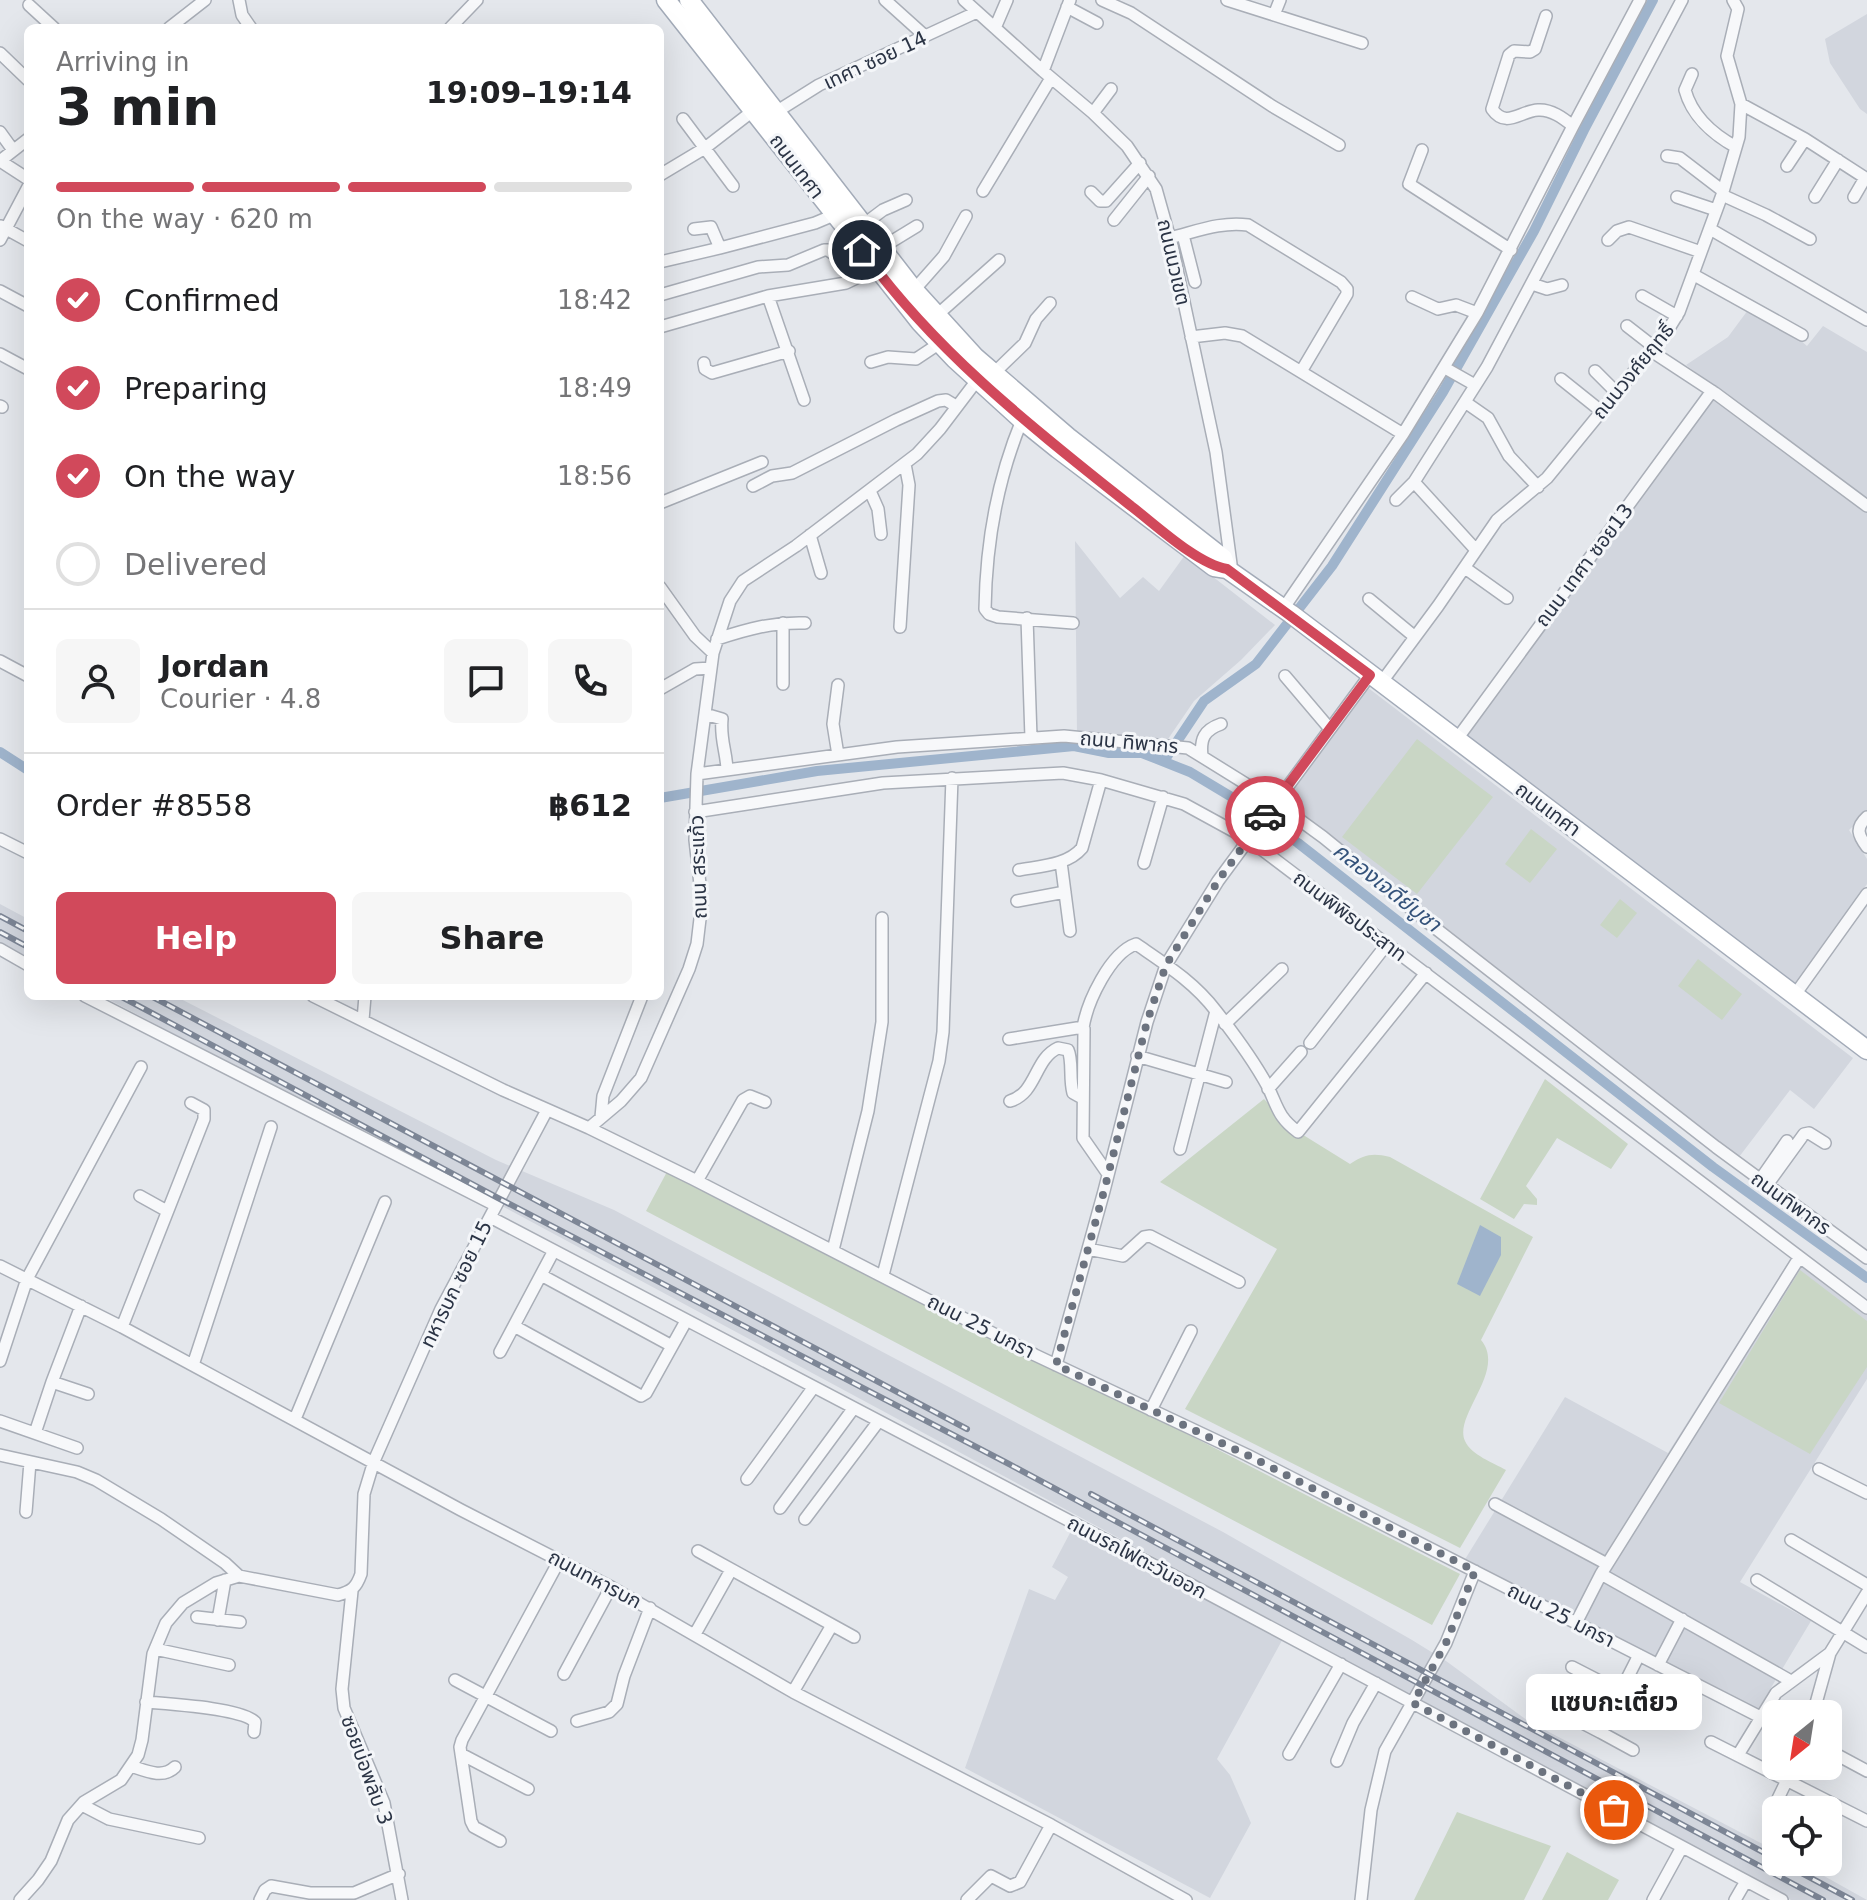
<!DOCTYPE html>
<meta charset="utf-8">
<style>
body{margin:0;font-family:"DejaVu Sans","Noto Sans Thai",sans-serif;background:#f6f6f6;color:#202124;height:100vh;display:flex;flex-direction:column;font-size:30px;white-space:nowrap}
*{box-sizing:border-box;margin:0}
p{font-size:26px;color:#757577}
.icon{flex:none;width:44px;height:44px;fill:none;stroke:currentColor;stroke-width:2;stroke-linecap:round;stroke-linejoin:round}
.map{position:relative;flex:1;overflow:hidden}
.panel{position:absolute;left:24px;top:24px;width:640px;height:976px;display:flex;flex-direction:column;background:#fff;border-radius:12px;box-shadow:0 8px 32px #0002}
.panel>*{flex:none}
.needle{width:52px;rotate:210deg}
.fabs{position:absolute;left:1762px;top:1700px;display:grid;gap:16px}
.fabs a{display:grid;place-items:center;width:80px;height:80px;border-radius:12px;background:#fff;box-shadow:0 8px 32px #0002;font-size:40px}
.pin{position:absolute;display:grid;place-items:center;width:68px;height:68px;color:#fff;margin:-34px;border:4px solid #fff;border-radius:50%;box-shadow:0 2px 8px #0007}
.courier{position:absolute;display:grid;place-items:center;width:80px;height:80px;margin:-40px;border:6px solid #d1495b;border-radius:50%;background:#fff;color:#222;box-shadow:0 2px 10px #0007}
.bubble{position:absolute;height:56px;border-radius:12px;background:#fff;box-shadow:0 8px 32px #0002;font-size:26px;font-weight:700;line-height:56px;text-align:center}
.summary em{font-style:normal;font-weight:700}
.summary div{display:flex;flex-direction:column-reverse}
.summary{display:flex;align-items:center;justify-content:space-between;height:136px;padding:0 32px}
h1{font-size:52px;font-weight:700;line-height:60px}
.bar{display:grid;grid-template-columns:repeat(4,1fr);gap:12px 8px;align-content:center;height:96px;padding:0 32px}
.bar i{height:10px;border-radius:6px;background:#e0e0e0}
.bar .current{background:#d1495b}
.bar p{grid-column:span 4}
.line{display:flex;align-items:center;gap:20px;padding:0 32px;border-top:2px solid #e0e0e0}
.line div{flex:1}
.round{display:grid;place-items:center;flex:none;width:84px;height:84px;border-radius:12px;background:#f6f6f6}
ol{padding:0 32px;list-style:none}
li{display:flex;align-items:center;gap:24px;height:88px}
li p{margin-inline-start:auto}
li .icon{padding:8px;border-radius:50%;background:#d1495b;color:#fff;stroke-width:4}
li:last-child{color:#757577}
li i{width:44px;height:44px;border:4px solid #e0e0e0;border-radius:50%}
.action{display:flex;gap:16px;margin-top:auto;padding:16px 32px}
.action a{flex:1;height:92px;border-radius:12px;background:#d1495b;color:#fff;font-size:32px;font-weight:700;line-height:92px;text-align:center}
.action a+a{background:#f6f6f6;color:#202124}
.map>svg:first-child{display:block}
</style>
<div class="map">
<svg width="1867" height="1900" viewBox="0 0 1867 1900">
<rect width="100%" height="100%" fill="#e4e7ec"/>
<path fill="#d2d6de" d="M 1867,14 L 1867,114 L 1860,109 L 1830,63 L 1825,39 Z
M 1748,310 L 1800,340 L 1807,346 L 1823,326 L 1867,352 L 1867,813 L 1849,830 L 1867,859 L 1867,884 L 1792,988 L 1464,737 L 1646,491 L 1718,389 L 1686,365 L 1728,337 Z
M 1075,541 L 1120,598 L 1143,577 L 1159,591 L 1185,555 L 1275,625 L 1241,660 L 1194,701 L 1166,742 L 1077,734 Z
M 1363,684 L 1853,1058 L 1814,1109 L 1790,1090 L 1739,1157 L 1280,798 Z
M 0,904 L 28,919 L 28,957 L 0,942 Z
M 102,996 L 175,996 L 496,1160 L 614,1210 L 1223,1532 L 1412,1640 L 1446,1661 L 1528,1721 L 1776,1851 L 1776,1862 L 1799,1862 L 1867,1900 L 1791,1900 L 504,1207 Z
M 1791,1258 L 1867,1314 L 1867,1379 L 1740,1582 L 1811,1621 L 1757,1711 L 1464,1561 L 1565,1397 L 1668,1453 Z
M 1071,1531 L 1285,1635 L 1217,1759 L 1230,1775 L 1251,1823 L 1210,1898 L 965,1768 L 1029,1589 L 1055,1600 L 1068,1577 L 1052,1567 Z"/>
<path fill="#c9d6c5" d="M 1417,739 L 1493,797 L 1417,894 L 1342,837 Z
M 1531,829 L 1557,849 L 1530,883 L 1505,864 Z
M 1620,899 L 1637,913 L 1617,938 L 1600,925 Z
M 1698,959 L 1742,994 L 1722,1020 L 1678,986 Z
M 1545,1079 L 1628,1144 L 1611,1169 L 1557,1138 L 1526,1186 L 1537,1199 L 1537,1205 L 1524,1204 L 1514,1219 L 1480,1199 Z
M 1264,1099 L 1292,1128 L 1350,1164 C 1365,1154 1373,1153 1390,1157 L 1533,1237 L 1481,1340 C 1507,1371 1453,1415 1465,1441 C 1471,1455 1494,1463 1506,1470 L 1460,1548 L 1185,1409 L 1277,1249 L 1160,1182 Z
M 669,1168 L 1460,1574 L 1432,1625 L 646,1211 Z
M 1800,1270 L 1867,1321 L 1867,1367 L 1810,1454 L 1719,1403 Z
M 1457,1812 L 1551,1846 L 1524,1900 L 1414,1900 Z
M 1567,1852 L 1619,1880 L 1608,1900 L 1542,1900 Z"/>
<path fill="#9fb4cc" d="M 1480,1225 L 1501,1237 L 1501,1255 L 1480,1296 L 1457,1284 Z"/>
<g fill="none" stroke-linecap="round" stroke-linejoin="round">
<path stroke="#9fb4cc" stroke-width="10" d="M 0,752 L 28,770
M 1164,761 L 1204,701 L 1256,664 L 1332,566 L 1443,392 L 1534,231 L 1584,130 L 1653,0
M 660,798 L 817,771 L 1074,746 L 1109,753 L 1142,753 L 1190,772 L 1240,802 L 1298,843 L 1713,1167 L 1867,1278"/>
<g stroke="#a9aeb7" stroke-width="14">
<path id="minor" d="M 239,0 L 242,15 L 251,28
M 885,0 L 925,36
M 964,0 L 1043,71
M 1070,0 L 1043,71 L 1093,113 L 1127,146 L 1156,189 L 1172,246 L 1216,452 L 1231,564
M 1102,0 L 1131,13 L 1272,106 L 1339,145
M 1227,0 L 1362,43
M 29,5 L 54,28
M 1067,7 L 1097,23
M 1274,15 L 1280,0
M 1546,16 L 1535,49 L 1530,52 L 1514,51 L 1509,55 L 1492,109 C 1506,129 1520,111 1538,110 C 1551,109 1563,118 1573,126
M 169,28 L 205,0
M 450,28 L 477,0
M 995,28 L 1007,0
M 0,53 L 28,80
M 1692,74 L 1685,90 C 1692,116 1714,135 1736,147
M 1741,104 L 1805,139 L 1867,179
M 776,112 L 819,85 L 977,12
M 1093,113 L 1111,89
M 683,119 L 733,186
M 0,132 L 13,150
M 1422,150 L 1409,184 L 1511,250
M 1667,156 L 1680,158 L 1723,191
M 0,161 L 28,139
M 0,161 L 28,179
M 1787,166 L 1805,139
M 660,175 L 705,148 L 754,110
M 983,191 L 1051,78
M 1091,192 L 1100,201 L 1106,201 L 1140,163
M 1722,195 L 1766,215 L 1810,239
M 1677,197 L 1716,210
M 1815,197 L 1838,160
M 1854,197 L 1865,178
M 1114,220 L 1149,176
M 863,225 L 883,210 L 906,200
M 1,226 L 28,241
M 694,229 L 711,227 L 720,248 L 815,223 L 834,215
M 1710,229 L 1867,320
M 1183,235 L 1195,282
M 1169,238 C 1195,232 1221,221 1248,225 L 1341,282 L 1347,289 L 1347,294 L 1302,370
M 0,240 L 28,187
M 1608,240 L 1617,231 L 1629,227 L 1701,252
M 881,248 L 917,226
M 660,262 L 720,248
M 1694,275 L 1802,335
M 1532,284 L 1547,289 L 1562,285
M 914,290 L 944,256 L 966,216
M 0,291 L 28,306
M 660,295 L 758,267 L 788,265 L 824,250 L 828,250 L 842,260 L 862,250
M 768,296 L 804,400
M 1642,296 L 1677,316
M 1412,297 L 1438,309 L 1456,305 L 1477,313
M 936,316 L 999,260
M 1627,326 L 1654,347
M 660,327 L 768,296 L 846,283 L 875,269
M 1191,337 L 1225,333 L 1242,336 L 1403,434
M 1651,351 L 1715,393 L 1867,506
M 0,354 L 28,369
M 871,362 L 888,357 L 916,359 L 940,343
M 704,363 L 705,369 L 712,373 L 789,351
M 1445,368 L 1475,385
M 1595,371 L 1617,393
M 993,374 L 1025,343 L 1036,319 L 1050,303
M 1561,379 L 1601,411
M 1465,402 L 1488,418 L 1509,456 L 1538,487
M 0,406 L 2,407
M 1022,420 C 997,480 986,545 985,609 L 989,614 L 998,617 L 1073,623
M 1414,482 L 1476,550
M 753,486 L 772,476 L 792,473 L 896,420 L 938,401 L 946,400 L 956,406
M 870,491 L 878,509 L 881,534
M 1396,500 L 1414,482 L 1487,367 L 1682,0
M 660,503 L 762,462
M 810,535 L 821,573
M 1465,568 L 1507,598
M 660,587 L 695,636 L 713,653
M 1369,599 L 1415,637
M 1283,609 L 1403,434 L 1477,313 L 1573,126 L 1640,0
M 1027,618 L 1031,738
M 900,627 L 909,485 L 905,464
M 717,639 C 748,629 772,622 805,623
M 0,661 L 28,676
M 1285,676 L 1330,729
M 1381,683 L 1438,606 L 1497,520 L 1547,478 L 1668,330 L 1679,312 L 1722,195 L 1739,137 L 1741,104 L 1727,56 L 1738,9 L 1733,0
M 783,684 L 783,623
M 838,685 L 833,724 L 838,755
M 660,689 L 695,669 L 711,668
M 705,714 L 722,719 C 720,739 726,750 727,769
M 1457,739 L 1712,391
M 1202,756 C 1200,739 1204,730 1221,724
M 697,774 L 897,747 L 1064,736 L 1188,748 L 1275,802 L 1323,837 L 1430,924 L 1716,1147 L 1867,1258
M 695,812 L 883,783 L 1063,773 L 1101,780 L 1184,804 L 1248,839 L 1867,1308
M 1867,817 C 1855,828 1858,835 1867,847
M 0,839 L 28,853
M 1061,862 L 1070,931
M 1144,863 L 1163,797
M 1019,870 C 1041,866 1068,865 1082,848 L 1101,780
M 1017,901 L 1065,892
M 0,949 L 28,965
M 85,996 L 495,1205
M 313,996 L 503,1090 L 589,1128 L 693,1179 L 1035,1355 L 1247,1455 L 1776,1725
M 1794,996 L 1867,894
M 363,1020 L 365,996
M 1225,1024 L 1282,969
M 1083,1028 C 1087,1002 1110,953 1136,944 C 1165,964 1194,982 1216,1011 C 1234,1034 1254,1061 1268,1087 C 1278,1108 1278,1117 1298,1132 L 1426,973
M 1009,1039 L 1077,1028 L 1084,1029 L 1083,1138 L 1108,1174
M 1310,1043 L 1387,944
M 1137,1056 L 1226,1082
M 1268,1089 L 1301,1052
M 1010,1101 C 1037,1093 1034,1059 1058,1048 L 1068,1050 C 1073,1061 1069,1078 1073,1093 L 1082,1098
M 601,1117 L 603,1096 L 642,996
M 589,1128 L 621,1101 L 641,1078 L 689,969 L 697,944 L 702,902 L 695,840 L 697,774 L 713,653 L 730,601 L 743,581 L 796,546 L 917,454 L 940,429 L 981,375
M 1180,1149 L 1216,1011
M 1760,1180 L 1787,1141
M 697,1181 L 743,1100 L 750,1096 L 765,1102
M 1767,1185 L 1804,1134 L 1809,1133 L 1825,1143
M 140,1196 L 167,1211
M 490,1217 L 1186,1582 L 1782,1900
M 1088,1249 L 1123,1256 L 1144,1237 L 1150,1236 L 1239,1282
M 833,1250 L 868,1111 L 882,1022 L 882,918
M 0,1266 L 122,1327 L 461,1510 L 611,1587 L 793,1692 L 1051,1825 L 1186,1900
M 541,1275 L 672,1346
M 883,1275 L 939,1061 L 943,1032 L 952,778
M 514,1326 L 641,1396 L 646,1393 L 686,1321
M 122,1327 L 204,1119 L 204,1110 L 191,1103
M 500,1352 L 551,1256
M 0,1361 L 27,1279 L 141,1067
M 193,1365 L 271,1127
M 1056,1365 L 1104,1191 L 1147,1022 L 1166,965 L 1218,881 L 1370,675
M 52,1382 L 88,1394
M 1151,1410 L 1191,1331
M 295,1419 L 385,1202
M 0,1421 L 77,1448
M 35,1433 L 52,1382 L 81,1306
M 0,1455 L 77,1472 L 96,1480 L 161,1519 L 225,1563 L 239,1576
M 1819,1469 L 1867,1493
M 747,1479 L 813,1388
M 1495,1504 L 1607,1564
M 780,1508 L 853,1409
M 26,1512 L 30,1462
M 805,1519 L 878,1422
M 1791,1540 L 1867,1585
M 698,1551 L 854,1637
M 1757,1580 L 1867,1647
M 352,1591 L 342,1689 L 344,1708 L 384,1803 L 402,1900
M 197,1617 L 240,1622
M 218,1620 L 225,1580
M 1576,1623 L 1601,1574
M 695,1634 L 731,1570
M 155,1649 L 229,1665
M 1658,1665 L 1682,1619
M 1572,1667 L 1677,1721
M 564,1674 L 611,1587
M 455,1680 L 551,1731
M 1791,1681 L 1601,1574 L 1799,1258
M 793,1692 L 832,1625
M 146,1702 C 169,1704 242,1708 255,1722 L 254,1732
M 1550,1706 L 1600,1732
M 1813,1714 L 1830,1653 L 1867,1593
M 577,1721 L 609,1712 L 617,1704 L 624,1676 L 650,1608
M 1711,1742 L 1867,1821
M 1633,1750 L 1600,1732 L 1639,1655
M 1828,1750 L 1867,1771
M 461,1754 L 528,1789
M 1289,1754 L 1341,1664
M 1738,1755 L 1776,1693 L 1830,1653
M 1337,1761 L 1353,1723 L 1376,1683
M 131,1766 C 146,1771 163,1779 175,1767
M 1790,1781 L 1799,1766
M 82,1805 L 109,1819 L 199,1838
M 1772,1811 L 1787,1780
M 500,1841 L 474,1827 L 471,1821 L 460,1747 L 462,1740 L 559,1561
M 20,1900 L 38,1880 L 51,1861 L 68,1820 L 84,1802 L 121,1780 L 138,1755 L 142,1740 L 153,1654 L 166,1623 L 183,1603 L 216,1583 L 239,1576 L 338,1595 C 352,1591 356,1588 361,1574 L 364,1494 L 374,1461 L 441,1309 L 547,1110
M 260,1900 L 265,1890 L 271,1886 L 310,1893 L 354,1893 L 399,1874
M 967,1900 L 991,1876 L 1010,1886 L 1020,1882 L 1051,1825
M 1361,1900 L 1371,1810 L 1385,1751 L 1446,1643 L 1475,1571
M 1653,1900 L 1682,1847
M 1735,1900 L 1746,1881"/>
</g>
<g stroke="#a3abb8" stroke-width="21">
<path id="primary" d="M 666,0 L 920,322 L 955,359 L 1022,420 L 1058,449 L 1214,567 L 1227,569 L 1291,614 L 1867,1050
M 689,0 L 914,290 L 975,357 L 1068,437 L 1223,558 L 1227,569"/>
</g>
<use href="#minor" stroke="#f7f8fa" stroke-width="11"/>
<use href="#primary" stroke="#fff" stroke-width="18"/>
<g stroke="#7d8696" stroke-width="6">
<path id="rail" d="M 0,916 L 28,931
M 0,932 L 28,947
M 120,996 L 498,1198 L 1009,1464 L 1823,1900
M 151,996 L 967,1429
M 1091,1494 L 1776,1859
M 1781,1862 L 1852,1900"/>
</g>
<use href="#rail" stroke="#f4f6f9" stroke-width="3" stroke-dasharray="9" stroke-linecap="butt"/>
</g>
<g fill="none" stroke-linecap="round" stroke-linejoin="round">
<path stroke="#6c737f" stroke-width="8" stroke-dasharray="0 14.4" d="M 1265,816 L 1218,881 L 1166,965 L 1147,1022 L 1104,1191 L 1056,1365 L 1247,1455 L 1475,1571 L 1446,1643 L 1413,1703 L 1614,1810"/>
<path stroke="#d1495b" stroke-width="10" d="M 862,250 C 935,352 1033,428 1131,506 C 1156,525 1197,564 1227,569 L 1370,675 L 1265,816"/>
</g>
<g text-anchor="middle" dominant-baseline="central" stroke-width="6" stroke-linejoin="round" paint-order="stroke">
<g font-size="20" fill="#2b3445" stroke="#f4f6f9">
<text transform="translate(875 60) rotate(-25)">เทศา ซอย 14</text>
<text transform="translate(797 166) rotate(53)">ถนนเทศา</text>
<text transform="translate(1174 262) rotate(77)">ถนนนวเขต</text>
<text transform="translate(1633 371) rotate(-51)">ถนนวงศ์ยฤทธิ์</text>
<text transform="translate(1584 565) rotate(-53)">ถนน เทศา ซอย13</text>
<text transform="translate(1129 742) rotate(5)">ถนน ทิพากร</text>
<text transform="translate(1548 809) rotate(37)">ถนนเทศา</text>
<text transform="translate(698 867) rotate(-92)">ถนน สระแก้ว</text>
<text transform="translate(1350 916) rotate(37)">ถนนพิพิธประสาท</text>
<text transform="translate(1791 1203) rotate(36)">ถนนทิพากร</text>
<text transform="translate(456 1284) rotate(-64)">ทหารบก ซอย 15</text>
<text transform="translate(981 1326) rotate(27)">ถนน 25 มกรา</text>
<text transform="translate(1137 1557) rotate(28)">ถนนรถไฟตะวันออก</text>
<text transform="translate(595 1579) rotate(28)">ถนนทหารบก</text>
<text transform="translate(1561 1615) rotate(27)">ถนน 25 มกรา</text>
<text transform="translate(367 1770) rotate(70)">ซอยบ่อพลับ 3</text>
</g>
<g font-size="22" font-style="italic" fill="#34527a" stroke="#f4f6f9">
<text transform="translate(1387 887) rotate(38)">คลองเจดีย์บูชา</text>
</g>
</g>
</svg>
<div class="fabs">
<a><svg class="needle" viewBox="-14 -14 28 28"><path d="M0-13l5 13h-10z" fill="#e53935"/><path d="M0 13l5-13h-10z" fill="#757577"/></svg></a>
<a><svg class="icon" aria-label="locate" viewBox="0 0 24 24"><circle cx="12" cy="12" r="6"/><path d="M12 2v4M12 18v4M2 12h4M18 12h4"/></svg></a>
</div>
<div class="pin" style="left:1614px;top:1810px;background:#ea580c"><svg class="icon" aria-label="bag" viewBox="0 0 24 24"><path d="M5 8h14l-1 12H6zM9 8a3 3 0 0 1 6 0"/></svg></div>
<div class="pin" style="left:862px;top:250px;background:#1f2937"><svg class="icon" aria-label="home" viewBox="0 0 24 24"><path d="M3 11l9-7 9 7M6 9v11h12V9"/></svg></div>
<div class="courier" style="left:1265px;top:816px"><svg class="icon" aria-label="car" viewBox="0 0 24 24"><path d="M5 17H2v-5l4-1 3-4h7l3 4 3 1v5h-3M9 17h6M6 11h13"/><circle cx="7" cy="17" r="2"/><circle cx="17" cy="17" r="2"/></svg></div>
<div class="bubble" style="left:1526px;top:1674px;width:176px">แซบกะเตี๋ยว</div>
<section class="panel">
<div class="summary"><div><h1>3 min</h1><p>Arriving in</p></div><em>19:09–19:14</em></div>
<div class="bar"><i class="current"></i><i class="current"></i><i class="current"></i><i></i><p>On the way · 620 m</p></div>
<ol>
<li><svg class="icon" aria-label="check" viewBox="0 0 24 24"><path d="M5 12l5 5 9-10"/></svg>Confirmed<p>18:42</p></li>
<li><svg class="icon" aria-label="check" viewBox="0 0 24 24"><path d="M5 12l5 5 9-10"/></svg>Preparing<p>18:49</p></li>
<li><svg class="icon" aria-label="check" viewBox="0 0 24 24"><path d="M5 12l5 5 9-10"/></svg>On the way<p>18:56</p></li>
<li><i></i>Delivered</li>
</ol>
<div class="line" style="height:144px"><a class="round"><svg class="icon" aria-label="person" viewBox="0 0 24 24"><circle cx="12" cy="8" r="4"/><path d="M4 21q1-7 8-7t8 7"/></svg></a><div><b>Jordan</b><p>Courier · 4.8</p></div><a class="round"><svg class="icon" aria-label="chat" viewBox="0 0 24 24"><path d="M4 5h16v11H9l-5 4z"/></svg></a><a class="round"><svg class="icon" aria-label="phone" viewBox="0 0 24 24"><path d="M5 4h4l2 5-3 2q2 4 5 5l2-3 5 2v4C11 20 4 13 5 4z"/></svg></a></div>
<div class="line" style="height:104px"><div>Order #8558</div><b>฿612</b></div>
<div class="action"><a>Help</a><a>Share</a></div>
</section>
</div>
